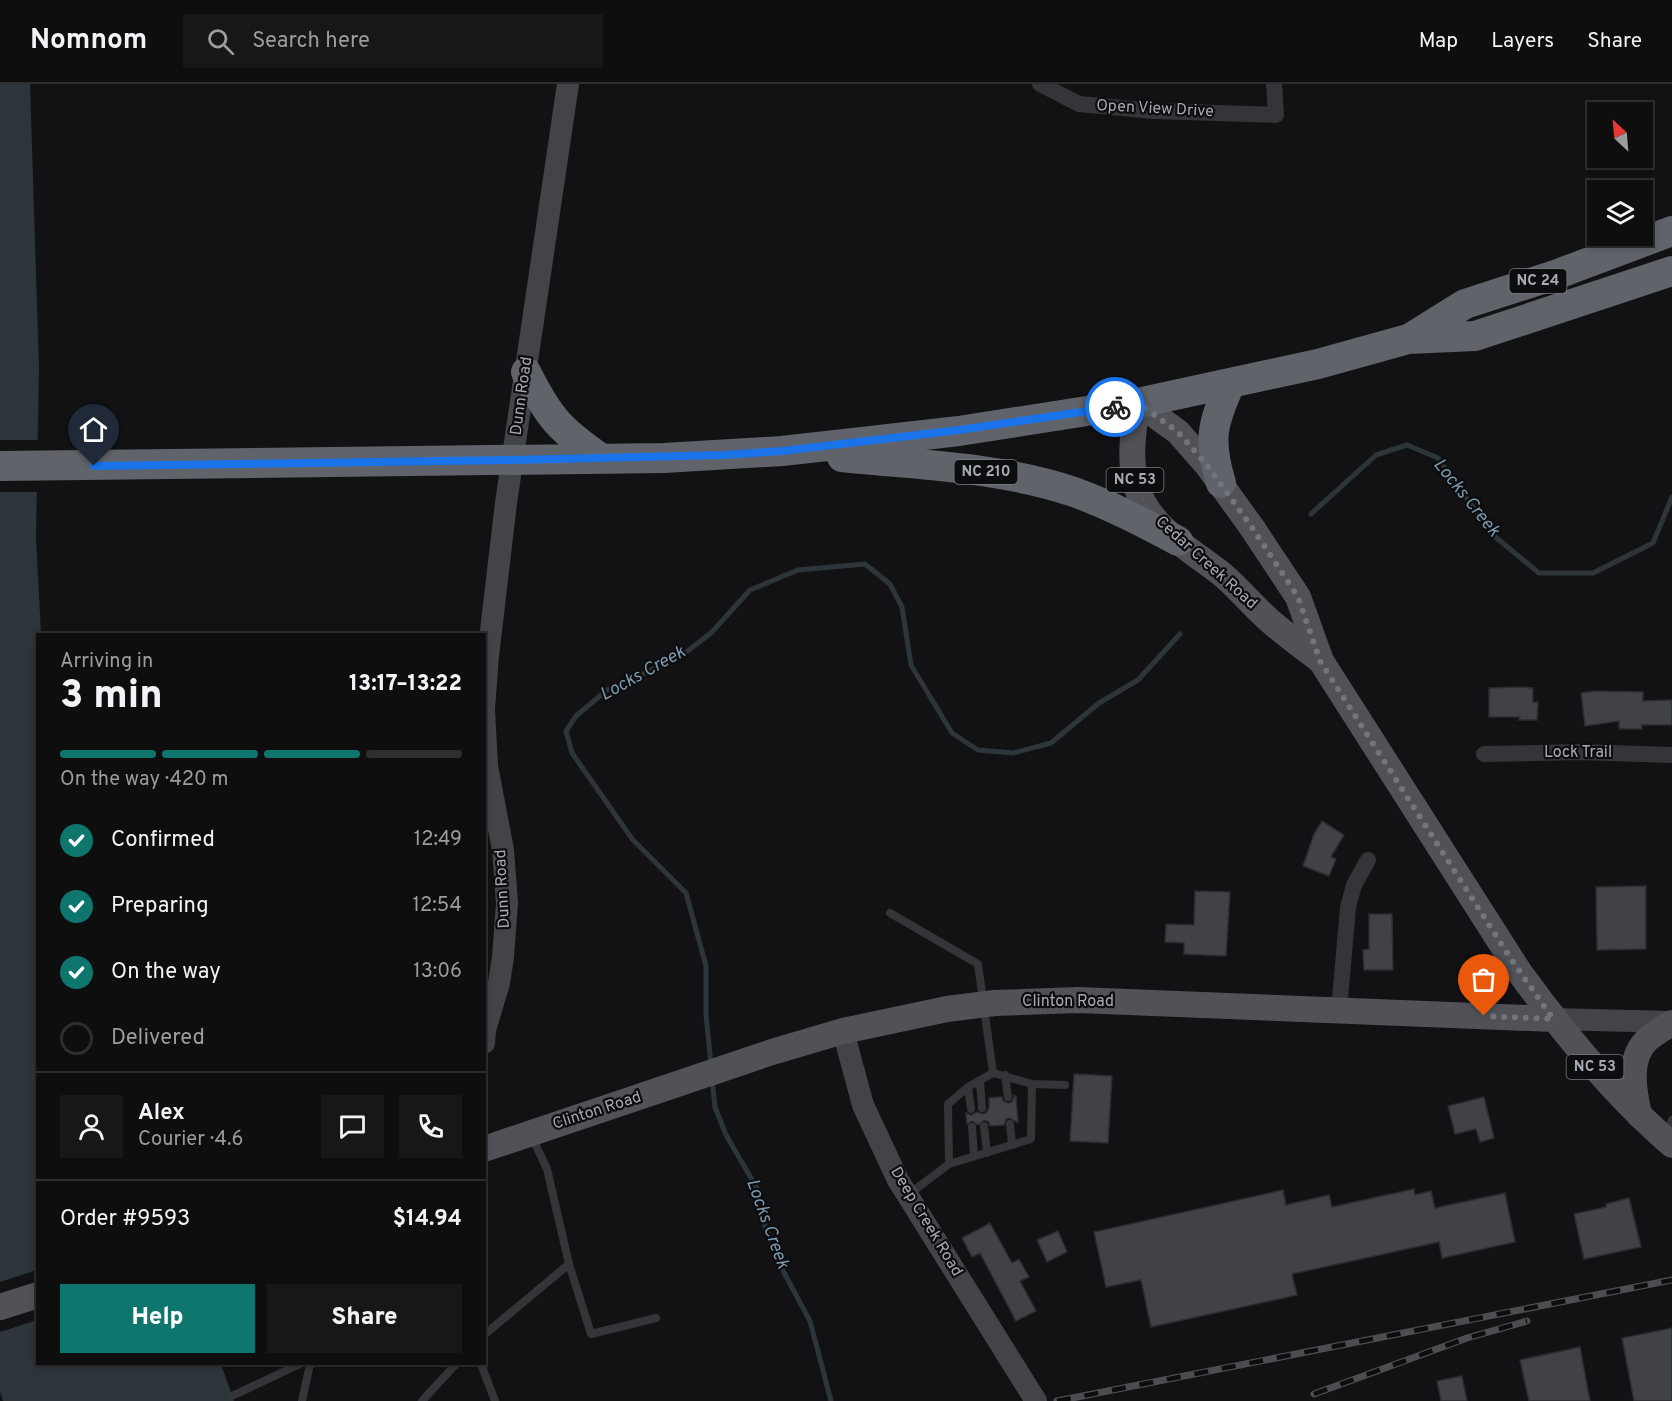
<!DOCTYPE html>
<meta charset="utf-8">
<style>
body{margin:0;font-family:Overpass,sans-serif;background:#171718;color:#f1f3f6;height:100vh;display:flex;flex-direction:column;font-size:22px;white-space:nowrap}
*{box-sizing:border-box;margin:0}
p{font-size:20px;color:#9b9c9e}
.icon{flex:none;width:33px;height:33px;fill:none;stroke:currentColor;stroke-width:2;stroke-linecap:round;stroke-linejoin:round}
.map{position:relative;flex:1;overflow:hidden}
.sheet{position:absolute;left:36px;top:549px;width:450px;height:732px;display:flex;flex-direction:column;background:#0e0e0f;border-radius:0px;box-shadow:0 3px 9px #0003,0 0 0 2px #2e2e2f}
.sheet>*{flex:none}
.needle{width:39px;rotate:334deg}
.buttons{position:absolute;left:1587px;top:18px;display:grid;gap:12px}
.buttons a{display:grid;place-items:center;width:66px;height:66px;border-radius:0px;background:#0e0e0f;box-shadow:0 3px 9px #0003,0 0 0 2px #2e2e2f;font-size:30px}
.pin{position:absolute;display:grid;place-items:center;width:51px;height:51px;color:#fff;margin:-62px -26px;border-radius:50% 50% 50% 0;rotate:-45deg;box-shadow:0 0 6px #0007}
.pin .icon{rotate:45deg}
.courier{position:absolute;display:grid;place-items:center;width:60px;height:60px;margin:-30px;border:4px solid #1a73e8;border-radius:50%;background:#fff;color:#222;box-shadow:0 2px 8px #0007}
.head em{font-style:normal;font-weight:800}
.head div{display:flex;flex-direction:column-reverse}
.head{display:flex;align-items:center;justify-content:space-between;height:102px;padding:0 24px}
h1{font-size:39px;font-weight:800;line-height:45px}
.bar{display:grid;grid-template-columns:repeat(4,1fr);gap:9px 6px;align-content:center;height:72px;padding:0 24px}
.bar i{height:8px;border-radius:4px;background:#2e2e2f}
.bar .selected{background:#0f766e}
.bar p{grid-column:span 4}
.line{display:flex;align-items:center;gap:15px;padding:0 24px;border-top:2px solid #2e2e2f}
.line div{flex:1}
.round{display:grid;place-items:center;flex:none;width:63px;height:63px;border-radius:0px;background:#171718}
ol{padding:0 24px;list-style:none}
li{display:flex;align-items:center;gap:18px;height:66px}
li p{margin-inline-start:auto}
li .icon{padding:6px;border-radius:50%;background:#0f766e;color:#fff;stroke-width:4}
li:last-child{color:#9b9c9e}
li i{width:33px;height:33px;border:3px solid #2e2e2f;border-radius:50%}
.cta{display:flex;gap:12px;margin-top:auto;padding:12px 24px}
.cta a{flex:1;height:69px;border-radius:0px;background:#0f766e;color:#fff;font-size:24px;font-weight:800;line-height:69px;text-align:center}
.cta a+a{background:#171718;color:#f1f3f6}
header{display:flex;align-items:center;gap:36px;box-sizing:border-box;height:84px;padding:0 30px;background:#0e0e0f;border-bottom:2px solid #2e2e2f}
header strong{font-size:28px}
nav{display:flex;gap:33px;margin-inline-start:auto;font-size:21px}
.search{width:420px;height:54px;background:#171718;display:flex;align-items:center;gap:15px;box-sizing:border-box;padding:0 21px;border-radius:0px;color:#9b9c9e;font-size:22px}
.map>svg:first-child{display:block}
</style>
<header>
<strong>Nomnom</strong>
<div class="search"><svg class="icon" aria-label="search" viewBox="0 0 24 24"><circle cx="10" cy="10" r="6"/><path d="M15 15l6 6"/></svg>Search here</div>
<nav><a>Map</a><a>Layers</a><a>Share</a></nav>
</header>
<div class="map">
<svg width="1672" height="1317" viewBox="0 0 1672 1317">
<rect width="100%" height="100%" fill="#121214"/>
<path fill="#2d353b" d="M 0,0 L 30,0 L 39,284 L 36,454 L 41,550 L 38,550 L 38,1280 L 221,1280 L 234,1317 L 3,1317 L 0,1308 Z"/>
<path fill="#121214" d="M 0,356 L 40,356 L 39,408 L 0,408 Z
M 37,1186 L 37,1236 L 0,1248 L 0,1198 Z"/>
<g fill="none" stroke-linecap="round" stroke-linejoin="round">
<path stroke="#2d353b" stroke-width="5" d="M 1311,430 L 1376,371 L 1407,361 L 1438,374 L 1493,451 L 1539,489 L 1593,489 L 1653,459 L 1672,413
M 711,980 L 706,931 L 706,882 L 686,809 L 633,756 L 572,669 L 566,647 L 576,632 L 607,606 L 680,573 L 712,548 L 750,506 L 798,486 L 865,480 L 890,500 L 902,523 L 911,581 L 952,649 L 978,666 L 1013,669 L 1051,659 L 1099,619 L 1138,596 L 1180,550
M 712,995 L 715,1023 L 726,1051 L 758,1106 L 762,1134 L 781,1183 L 810,1237 L 831,1317"/>
</g>
<path fill="#414247" stroke="#2c2d30" stroke-width="1.5" d="M 1521,603 L 1533,604 L 1533,618 L 1538,618 L 1537,636 L 1519,636 L 1520,633 L 1489,633 L 1489,604 Z
M 1595,607 L 1643,608 L 1643,617 L 1672,616 L 1672,641 L 1642,641 L 1642,645 L 1619,645 L 1619,637 L 1585,642 L 1581,609 Z
M 1322,737 L 1344,751 L 1331,773 L 1336,775 L 1329,792 L 1303,782 L 1314,750 Z
M 1646,802 L 1646,865 L 1597,866 L 1596,803 Z
M 1195,807 L 1230,808 L 1226,872 L 1184,870 L 1184,859 L 1165,858 L 1166,840 L 1194,841 Z
M 1369,830 L 1392,830 L 1393,886 L 1364,886 L 1363,866 L 1369,865 Z
M 1074,990 L 1112,992 L 1108,1059 L 1070,1057 Z
M 1014,1012 L 1016,1012 L 1018,1039 L 1010,1034 L 1006,1035 L 1004,1041 L 990,1042 L 989,1038 L 984,1036 L 978,1041 L 972,1037 L 967,1040 L 966,1029 L 971,1031 L 977,1028 L 982,1030 L 986,1029 L 989,1024 L 989,1014 L 1002,1013 L 1003,1017 L 1008,1019 L 1012,1018 Z
M 1484,1013 L 1494,1054 L 1480,1058 L 1476,1045 L 1455,1050 L 1448,1022 Z
M 1414,1105 L 1415,1111 L 1431,1107 L 1435,1124 L 1505,1109 L 1515,1158 L 1442,1174 L 1439,1158 L 1292,1190 L 1297,1211 L 1151,1243 L 1141,1196 L 1106,1203 L 1094,1148 L 1283,1106 L 1286,1121 L 1329,1111 L 1332,1123 Z
M 1629,1114 L 1641,1163 L 1584,1175 L 1574,1130 L 1606,1123 L 1606,1120 Z
M 990,1139 L 1012,1179 L 1019,1175 L 1029,1193 L 1020,1197 L 1036,1227 L 1016,1237 L 980,1169 L 972,1173 L 962,1154 Z
M 1058,1147 L 1067,1168 L 1047,1178 L 1037,1156 Z
M 1672,1244 L 1672,1317 L 1634,1317 L 1622,1254 Z
M 1580,1263 L 1590,1317 L 1529,1317 L 1520,1276 Z
M 1462,1292 L 1467,1317 L 1441,1317 L 1437,1297 Z"/>
<g fill="none" stroke-linecap="round" stroke-linejoin="round">
<path stroke="#343538" stroke-width="8" d="M 890,829 L 978,880 L 993,989 L 968,1003 L 948,1020 L 949,1080 L 908,1111
M 1005,991 L 1008,1013
M 980,997 L 982,1024
M 1032,1000 L 1065,1001
M 968,1003 L 971,1025
M 1010,1040 L 1012,1060
M 984,1042 L 987,1069
M 972,1043 L 974,1072
M 1665,1050 L 1672,1036
M 532,1053 L 547,1085 L 569,1180 L 591,1250 L 656,1234
M 949,1080 L 1031,1055 L 1032,1000 L 993,989
M 484,1251 L 569,1180
M 481,1280 L 495,1317
M 232,1312 L 300,1280
M 302,1317 L 310,1280
M 422,1317 L 456,1280"/>
<path stroke="#343538" stroke-width="16" d="M 1040,0 L 1079,20 L 1154,27 L 1276,31 L 1274,0
M 1484,670 L 1581,668 L 1672,671
M 1339,926 L 1348,823 L 1354,801 L 1368,776"/>
<path stroke="#424448" stroke-width="22" d="M 484,624 L 488,572 L 506,419 L 568,0
M 484,626 L 487,682 L 503,766 L 507,819 L 503,873 L 499,899 L 485,946 L 484,959
M 1553,935 L 1672,938
M 843,947 L 863,1021 L 898,1096 L 1036,1317"/>
<path stroke="#505257" stroke-width="26" d="M 1321,577 C 1304,564 1286,551 1270,537 C 1254,523 1240,506 1224,492 C 1197,470 1160,450 1143,418 C 1127,391 1132,349 1138,319 L 1178,348 L 1207,381 L 1253,445 L 1298,513 L 1321,577 L 1520,889 C 1565,951 1614,1011 1672,1061
M 1639,1031 C 1634,1008 1627,973 1648,955 C 1655,949 1664,944 1672,939
M 484,1065 L 772,968 L 843,947 L 947,925 L 995,919 L 1078,916 L 1553,935
M 0,1223 L 38,1211"/>
<path stroke="#606369" stroke-width="30" d="M 1412,253 L 1465,220 L 1555,191 L 1672,147
M 526,288 C 549,334 560,346 602,375
M 842,373 C 919,381 1000,383 1074,408 C 1110,421 1144,439 1178,457
M 0,382 L 664,374 L 782,367 L 871,357 L 959,347 L 1138,319 L 1318,280 L 1408,255 L 1475,252 L 1672,187
M 1221,399 C 1208,356 1212,340 1230,300"/>
<g stroke="#4b4d51" stroke-width="7">
<path id="rail" d="M 1314,1310 L 1467,1254 L 1527,1237
M 1057,1317 L 1672,1196"/>
</g>
<use href="#rail" stroke="#0d0d0f" stroke-width="4.5" stroke-dasharray="14" stroke-linecap="butt"/>
</g>
<g fill="none" stroke-linecap="round" stroke-linejoin="round">
<path stroke="#72757b" stroke-width="6" stroke-dasharray="0 10.8" d="M 1115,323 L 1138,319 L 1178,348 L 1207,381 L 1253,445 L 1298,513 L 1320,577 L 1509,872 L 1553,935 L 1484,932"/>
<path stroke="#1a73e8" stroke-width="8" d="M 94,382 L 513,376 L 723,371 L 782,367 L 959,346 L 1115,323"/>
</g>
<g text-anchor="middle" dominant-baseline="central" stroke-width="4.5" stroke-linejoin="round" paint-order="stroke">
<g fill="#0d0d0f" stroke="#777b82" stroke-width="1.5">
<rect x="1509.5" y="185" width="57" height="24" rx="4.5"/>
<rect x="954.5" y="376" width="63" height="24" rx="4.5"/>
<rect x="1106.5" y="384" width="57" height="24" rx="4.5"/>
<rect x="1566.5" y="971" width="57" height="24" rx="4.5"/>
</g>
<g font-size="15" font-weight="bold" fill="#a5aab3">
<text x="1538" y="197">NC 24</text>
<text x="986" y="388">NC 210</text>
<text x="1135" y="396">NC 53</text>
<text x="1595" y="983">NC 53</text>
</g>
<g font-size="16" fill="#a5aab3" stroke="#0d0d0f">
<text transform="translate(1155 25) rotate(3)">Open View Drive</text>
<text transform="translate(522 312) rotate(-82)">Dunn Road</text>
<text transform="translate(1206 479) rotate(42)">Cedar Creek Road</text>
<text x="1578" y="669">Lock Trail</text>
<text transform="translate(503 805) rotate(-93)">Dunn Road</text>
<text x="1068" y="918">Clinton Road</text>
<text transform="translate(597 1027) rotate(-18)">Clinton Road</text>
<text transform="translate(926 1138) rotate(59)">Deep Creek Road</text>
</g>
<g font-size="18" font-style="italic" fill="#7d99ad" stroke="#0d0d0f">
<text transform="translate(1466 414) rotate(51)">Locks Creek</text>
<text transform="translate(643 590) rotate(-29)">Locks Creek</text>
<text transform="translate(767 1140) rotate(70)">Locks Creek</text>
</g>
</g>
</svg>
<div class="buttons">
<a><svg class="needle" viewBox="-14 -14 28 28"><path d="M0-13l5 13h-10z" fill="#e53935"/><path d="M0 13l5-13h-10z" fill="#9b9c9e"/></svg></a>
<a><svg class="icon" aria-label="layers" viewBox="0 0 24 24"><path d="M12 4l9 5-9 5-9-5zM3 14l9 5 9-5"/></svg></a>
</div>
<div class="pin" style="left:1484px;top:932px;background:#ea580c"><svg class="icon" aria-label="bag" viewBox="0 0 24 24"><path d="M5 8h14l-1 12H6zM9 8a3 3 0 0 1 6 0"/></svg></div>
<div class="pin" style="left:94px;top:382px;background:#1f2937"><svg class="icon" aria-label="home" viewBox="0 0 24 24"><path d="M3 11l9-7 9 7M6 9v11h12V9"/></svg></div>
<div class="courier" style="left:1115px;top:323px"><svg class="icon" aria-label="bike" viewBox="0 0 24 24"><circle cx="6" cy="16" r="4"/><circle cx="18" cy="16" r="4"/><path d="M6 16l4-8h5l3 8M10 8l3 8H6M13 5h3"/></svg></div>
<section class="sheet">
<div class="head"><div><h1>3 min</h1><p>Arriving in</p></div><em>13:17–13:22</em></div>
<div class="bar"><i class="selected"></i><i class="selected"></i><i class="selected"></i><i></i><p>On the way · 420 m</p></div>
<ol>
<li><svg class="icon" aria-label="check" viewBox="0 0 24 24"><path d="M5 12l5 5 9-10"/></svg>Confirmed<p>12:49</p></li>
<li><svg class="icon" aria-label="check" viewBox="0 0 24 24"><path d="M5 12l5 5 9-10"/></svg>Preparing<p>12:54</p></li>
<li><svg class="icon" aria-label="check" viewBox="0 0 24 24"><path d="M5 12l5 5 9-10"/></svg>On the way<p>13:06</p></li>
<li><i></i>Delivered</li>
</ol>
<div class="line" style="height:108px"><a class="round"><svg class="icon" aria-label="person" viewBox="0 0 24 24"><circle cx="12" cy="8" r="4"/><path d="M4 21q1-7 8-7t8 7"/></svg></a><div><b>Alex</b><p>Courier · 4.6</p></div><a class="round"><svg class="icon" aria-label="chat" viewBox="0 0 24 24"><path d="M4 5h16v11H9l-5 4z"/></svg></a><a class="round"><svg class="icon" aria-label="phone" viewBox="0 0 24 24"><path d="M5 4h4l2 5-3 2q2 4 5 5l2-3 5 2v4C11 20 4 13 5 4z"/></svg></a></div>
<div class="line" style="height:78px"><div>Order #9593</div><b>$14.94</b></div>
<div class="cta"><a>Help</a><a>Share</a></div>
</section>
</div>
